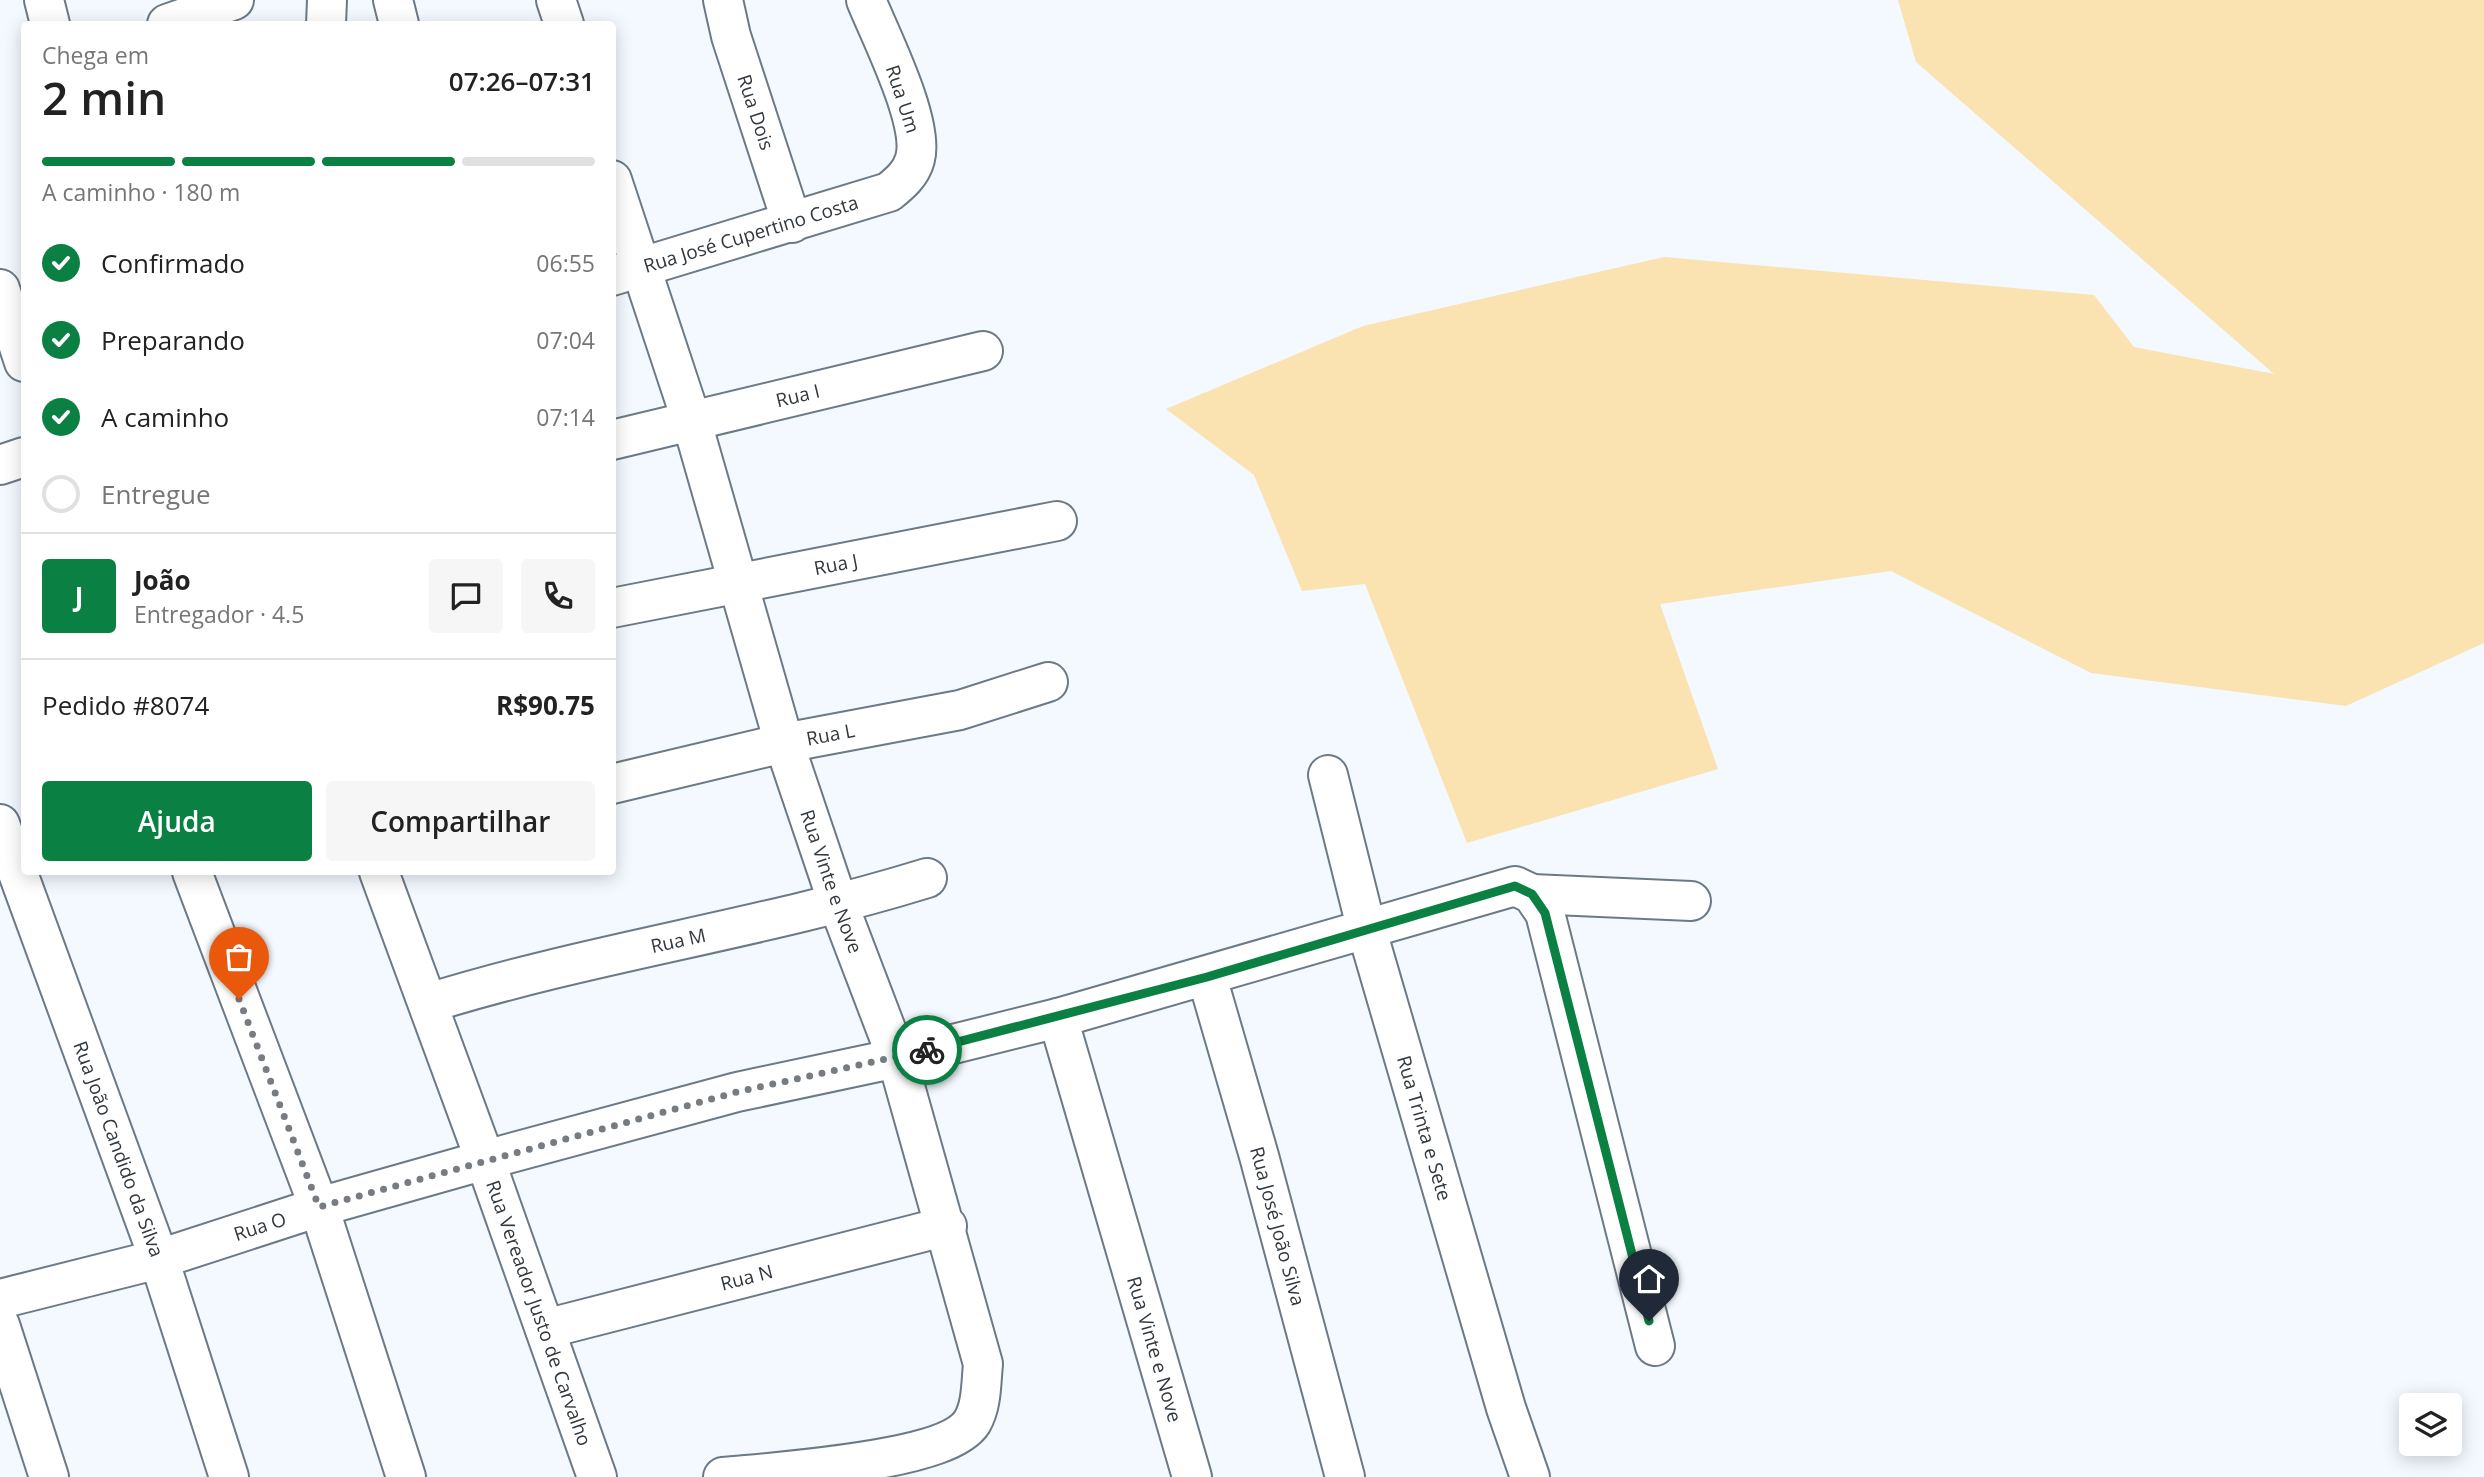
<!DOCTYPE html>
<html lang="pt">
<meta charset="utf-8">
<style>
body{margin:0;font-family:"Open Sans",sans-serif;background:#f6f6f6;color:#222;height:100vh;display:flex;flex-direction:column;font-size:26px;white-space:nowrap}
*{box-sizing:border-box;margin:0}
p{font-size:23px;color:#767676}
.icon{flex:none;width:38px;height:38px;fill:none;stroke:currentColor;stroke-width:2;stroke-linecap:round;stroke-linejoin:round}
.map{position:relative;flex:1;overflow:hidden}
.panel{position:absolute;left:21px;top:21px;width:595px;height:854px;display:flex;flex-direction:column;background:#fff;border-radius:7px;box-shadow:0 4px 18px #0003}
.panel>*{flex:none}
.controls{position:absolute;left:2399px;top:1393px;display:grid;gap:14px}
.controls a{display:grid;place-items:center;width:63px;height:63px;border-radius:7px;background:#fff;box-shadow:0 4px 18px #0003;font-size:35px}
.pin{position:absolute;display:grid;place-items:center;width:60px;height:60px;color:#fff;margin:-72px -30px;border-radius:50% 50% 50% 0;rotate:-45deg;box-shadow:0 0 7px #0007}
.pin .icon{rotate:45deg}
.courier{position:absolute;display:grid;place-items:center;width:70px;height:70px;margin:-35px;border:5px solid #0b8043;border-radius:50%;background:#fff;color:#222;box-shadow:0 2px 9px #0007}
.headline em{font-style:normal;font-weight:600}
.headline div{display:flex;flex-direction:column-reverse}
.headline{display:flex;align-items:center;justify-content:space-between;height:119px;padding:0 21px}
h1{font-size:46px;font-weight:600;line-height:52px}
.bar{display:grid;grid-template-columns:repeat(4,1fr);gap:10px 7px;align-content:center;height:84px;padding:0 21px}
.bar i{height:9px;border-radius:5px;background:#e0e0e0}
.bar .active{background:#0b8043}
.bar p{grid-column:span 4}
.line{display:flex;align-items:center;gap:18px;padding:0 21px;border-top:2px solid #e0e0e0}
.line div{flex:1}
.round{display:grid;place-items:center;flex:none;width:74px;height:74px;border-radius:7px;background:#f6f6f6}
ol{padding:0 21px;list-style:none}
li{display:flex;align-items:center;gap:21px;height:77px}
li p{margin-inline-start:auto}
li .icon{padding:7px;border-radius:50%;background:#0b8043;color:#fff;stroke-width:4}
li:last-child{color:#767676}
li i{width:38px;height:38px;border:4px solid #e0e0e0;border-radius:50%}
.primary-button{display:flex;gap:14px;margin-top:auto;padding:14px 21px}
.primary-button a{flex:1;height:80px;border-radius:7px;background:#0b8043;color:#fff;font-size:28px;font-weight:600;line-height:80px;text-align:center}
.primary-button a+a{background:#f6f6f6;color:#222}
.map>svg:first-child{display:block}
</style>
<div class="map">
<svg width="2484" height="1477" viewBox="0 0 2484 1477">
<rect width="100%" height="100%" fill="#f3f9ff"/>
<path fill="#fbe2b1" d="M 1898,0 L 2484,0 L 2484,643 L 2346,706 L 2091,673 L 1891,571 L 1660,604 L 1718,769 L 1467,843 L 1365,584 L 1302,591 L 1254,475 L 1166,409 L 1363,326 L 1664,257 L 2094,295 L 2134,347 L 2274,374 L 1916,62 Z"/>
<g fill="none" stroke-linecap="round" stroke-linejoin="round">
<g stroke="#6b7a86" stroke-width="42">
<g id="street">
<path d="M 44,0 L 50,24"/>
<path d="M 393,0 L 399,24"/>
<path d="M 556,0 L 564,24"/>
<path id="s1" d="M 723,0 L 731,36 L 792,223"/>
<path d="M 167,24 L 234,0"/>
<path d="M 326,24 L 327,0"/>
<path id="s2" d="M 612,180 L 691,419 L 784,743 L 839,906 L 897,1058 L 983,1364 C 981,1383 982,1405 972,1422 C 947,1462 772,1472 723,1477"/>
<path id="s3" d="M 612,276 L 889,192 C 900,183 911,174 915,159 C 925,123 881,37 866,0"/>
<path d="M 0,289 L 24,362"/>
<path id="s4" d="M 612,440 L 983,351"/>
<path d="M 0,465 L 24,457"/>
<path id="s5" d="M 612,608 L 1057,521"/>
<path id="s6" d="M 1328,775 L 1367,931 L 1506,1408 L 1530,1477"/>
<path id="s7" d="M 612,784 L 784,743 L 960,710 L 1048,682"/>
<path id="s8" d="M 0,824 L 159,1259 L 229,1477"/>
<path d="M 192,872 L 319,1207 L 406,1477"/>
<path d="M 379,872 L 485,1160 L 737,1092 L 897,1058 L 1058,1018 L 1515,886 L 1532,894 L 1545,913 L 1655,1346"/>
<path d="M 1532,894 L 1691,901"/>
<path id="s9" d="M 1207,977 L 1259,1156 L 1345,1477"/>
<path id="s10" d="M 429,1003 C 593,952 763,929 927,878"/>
<path id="s11" d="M 1058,1018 L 1192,1477"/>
<path d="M 0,1325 L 49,1477"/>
<path id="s12" d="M 545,1329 L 947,1226"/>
</g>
</g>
<g stroke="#6b7a86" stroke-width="42">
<g id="secondary">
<path id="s13" d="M 0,1299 L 159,1259 L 319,1207 L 485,1160 L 597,1477"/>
</g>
</g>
<use href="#street" stroke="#fff" stroke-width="38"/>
<use href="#secondary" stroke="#fff" stroke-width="38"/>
</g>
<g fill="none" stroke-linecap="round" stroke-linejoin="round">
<path stroke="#767c81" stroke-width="7" stroke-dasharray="0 12.6" d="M 239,999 L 319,1207 L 737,1092 L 927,1050"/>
<path stroke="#0b8043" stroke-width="9" d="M 927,1050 L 1207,977 L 1515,886 L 1532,894 L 1545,913 L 1649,1321"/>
</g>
<g text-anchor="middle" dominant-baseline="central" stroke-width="5" stroke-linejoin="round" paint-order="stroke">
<g font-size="19" fill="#32383d" stroke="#fff">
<text transform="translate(903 99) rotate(72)">Rua Um</text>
<text stroke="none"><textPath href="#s1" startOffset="117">Rua Dois</textPath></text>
<text stroke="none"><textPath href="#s3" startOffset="145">Rua José Cupertino Costa</textPath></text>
<text stroke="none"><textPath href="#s4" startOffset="191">Rua I</textPath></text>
<text stroke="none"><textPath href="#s5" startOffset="228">Rua J</textPath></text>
<text stroke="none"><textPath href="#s7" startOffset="224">Rua L</textPath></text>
<text stroke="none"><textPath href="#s2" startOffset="735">Rua Vinte e Nove</textPath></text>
<text stroke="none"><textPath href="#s10" startOffset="257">Rua M</textPath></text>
<text stroke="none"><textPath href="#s6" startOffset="366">Rua Trinta e Sete</textPath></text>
<text stroke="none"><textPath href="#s8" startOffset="346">Rua João Candido da Silva</textPath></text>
<text stroke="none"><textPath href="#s13" startOffset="270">Rua O</textPath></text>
<text stroke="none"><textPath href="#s9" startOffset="259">Rua José João Silva</textPath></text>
<text stroke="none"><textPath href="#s12" startOffset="208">Rua N</textPath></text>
<text stroke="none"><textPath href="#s13" startOffset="667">Rua Vereador Justo de Carvalho</textPath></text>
<text stroke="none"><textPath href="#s11" startOffset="345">Rua Vinte e Nove</textPath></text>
</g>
</g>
</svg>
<div class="controls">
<a><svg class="icon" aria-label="layers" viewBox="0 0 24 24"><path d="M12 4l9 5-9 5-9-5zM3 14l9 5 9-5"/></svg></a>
</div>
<div class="pin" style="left:239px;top:999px;background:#ea580c"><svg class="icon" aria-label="bag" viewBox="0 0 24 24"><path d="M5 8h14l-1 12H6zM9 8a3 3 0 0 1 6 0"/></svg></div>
<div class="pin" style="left:1649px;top:1321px;background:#1f2937"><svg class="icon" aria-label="home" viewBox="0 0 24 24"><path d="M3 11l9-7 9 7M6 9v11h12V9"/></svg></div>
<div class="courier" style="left:927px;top:1050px"><svg class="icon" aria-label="bike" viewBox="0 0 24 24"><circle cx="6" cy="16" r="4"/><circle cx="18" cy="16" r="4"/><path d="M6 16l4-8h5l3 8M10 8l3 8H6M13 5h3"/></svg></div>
<section class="panel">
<div class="headline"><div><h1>2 min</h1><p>Chega em</p></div><em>07:26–07:31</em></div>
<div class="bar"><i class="active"></i><i class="active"></i><i class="active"></i><i></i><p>A caminho · 180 m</p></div>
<ol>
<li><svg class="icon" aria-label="check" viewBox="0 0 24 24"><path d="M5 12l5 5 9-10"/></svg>Confirmado<p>06:55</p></li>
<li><svg class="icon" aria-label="check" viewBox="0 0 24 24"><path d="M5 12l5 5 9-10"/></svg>Preparando<p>07:04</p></li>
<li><svg class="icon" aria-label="check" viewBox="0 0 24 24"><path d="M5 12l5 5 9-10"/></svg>A caminho<p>07:14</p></li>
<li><i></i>Entregue</li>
</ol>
<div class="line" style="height:126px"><b class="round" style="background:#0b8043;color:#fff">J</b><div><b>João</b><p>Entregador · 4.5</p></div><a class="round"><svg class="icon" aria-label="chat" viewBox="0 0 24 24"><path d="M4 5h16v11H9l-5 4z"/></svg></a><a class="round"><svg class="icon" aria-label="phone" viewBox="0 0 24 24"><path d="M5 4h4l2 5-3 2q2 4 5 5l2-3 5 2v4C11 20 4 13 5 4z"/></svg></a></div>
<div class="line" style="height:91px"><div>Pedido #8074</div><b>R$90.75</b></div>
<div class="primary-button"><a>Ajuda</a><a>Compartilhar</a></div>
</section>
</div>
